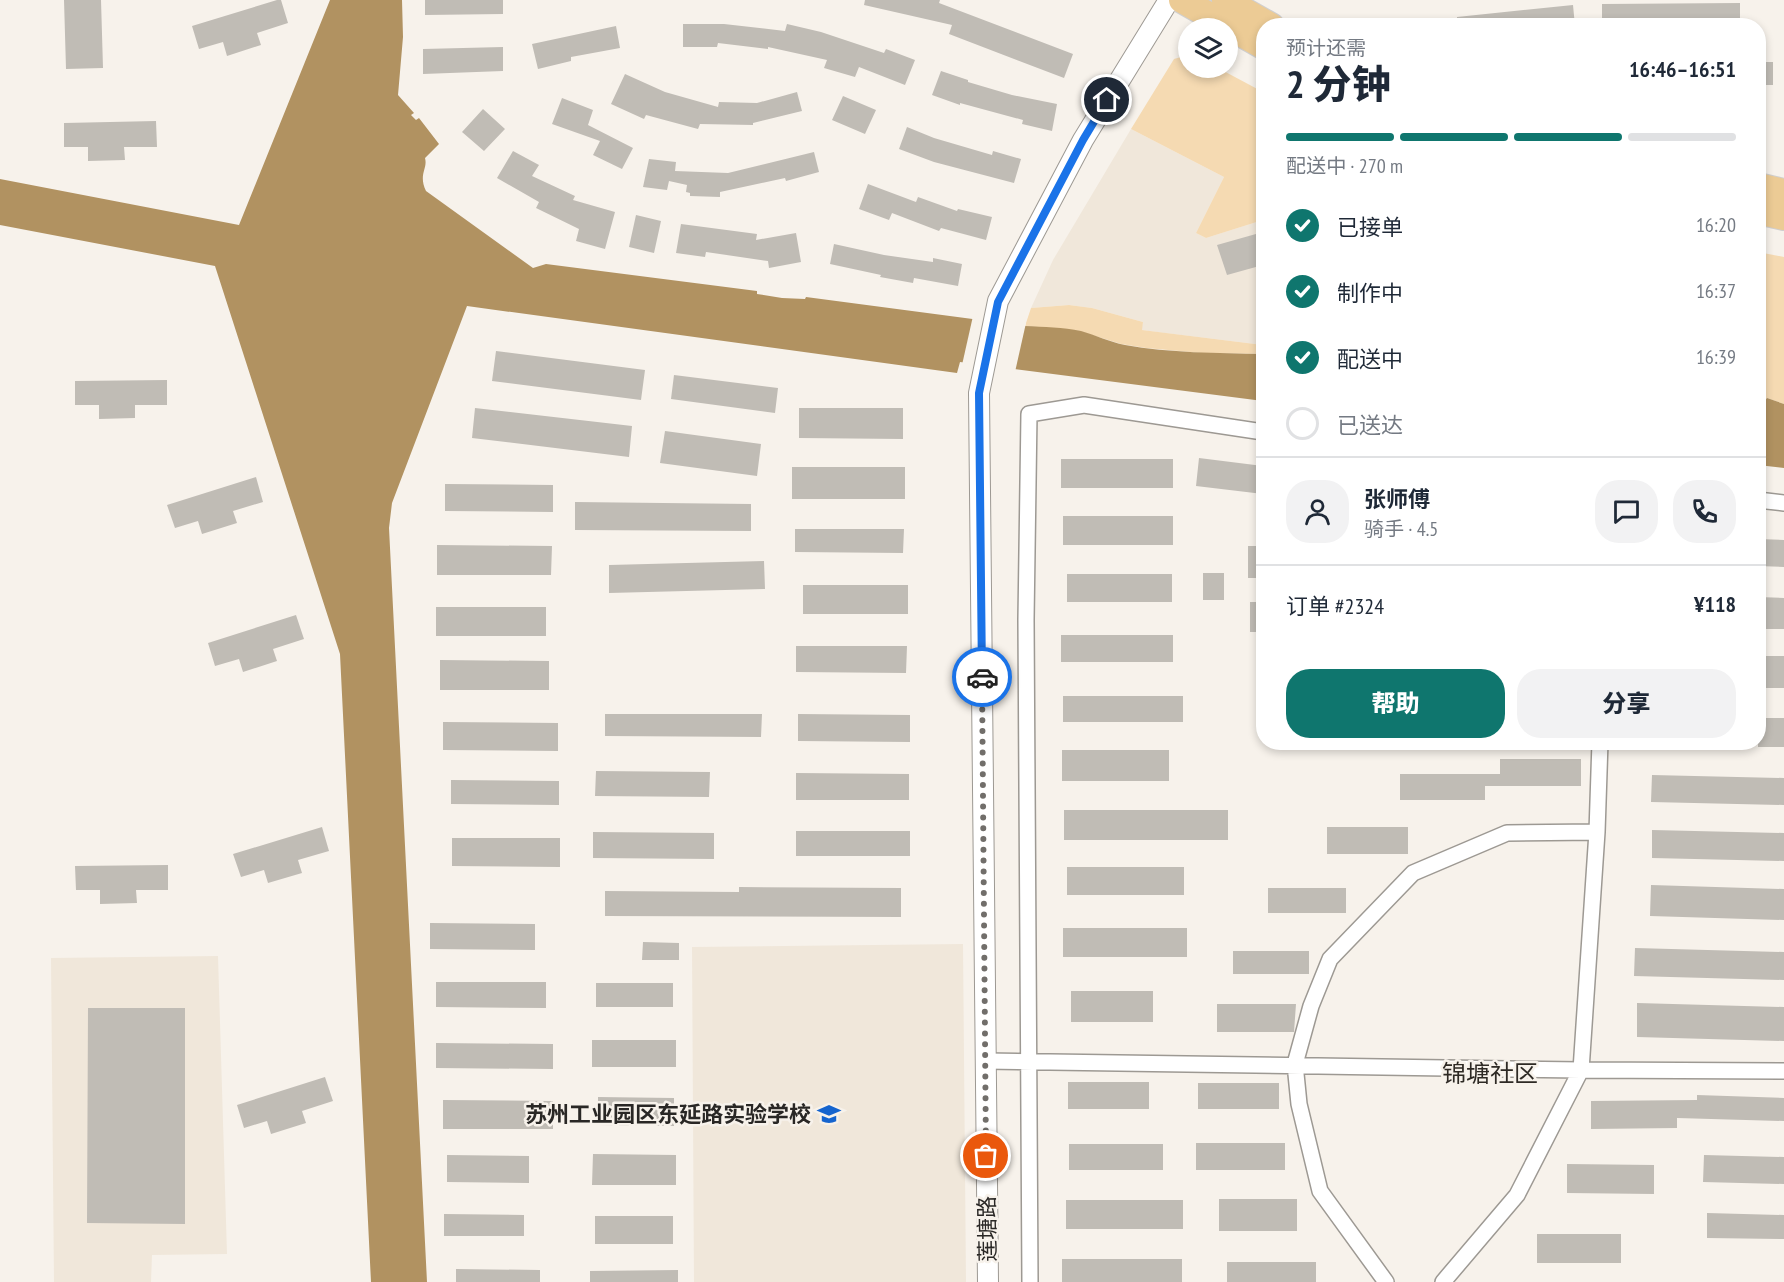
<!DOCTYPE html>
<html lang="zh">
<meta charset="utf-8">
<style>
body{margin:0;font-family:"PT Sans Narrow","Noto Sans SC",sans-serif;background:#f2f2f3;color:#1f2937;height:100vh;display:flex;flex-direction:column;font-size:22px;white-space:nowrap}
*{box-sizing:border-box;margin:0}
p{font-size:20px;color:#747a83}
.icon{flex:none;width:33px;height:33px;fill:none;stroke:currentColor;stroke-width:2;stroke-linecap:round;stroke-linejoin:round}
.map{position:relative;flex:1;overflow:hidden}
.panel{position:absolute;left:1256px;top:18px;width:510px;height:732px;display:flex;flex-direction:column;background:#fff;border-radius:24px;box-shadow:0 3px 9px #0003}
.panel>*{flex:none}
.buttons{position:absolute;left:1178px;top:18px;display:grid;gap:12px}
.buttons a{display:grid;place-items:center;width:60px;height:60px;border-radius:50%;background:#fff;box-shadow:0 3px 9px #0003;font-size:30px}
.pin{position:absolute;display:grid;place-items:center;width:51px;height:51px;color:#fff;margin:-26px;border:3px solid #fff;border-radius:50%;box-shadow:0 2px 6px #0007}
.courier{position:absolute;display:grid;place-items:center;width:60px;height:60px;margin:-30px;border:4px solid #1a73e8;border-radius:50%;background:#fff;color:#222;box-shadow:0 2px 8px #0007}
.headline em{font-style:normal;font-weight:800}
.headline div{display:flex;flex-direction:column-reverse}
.headline{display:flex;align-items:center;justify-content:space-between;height:102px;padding:0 30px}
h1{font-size:39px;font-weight:800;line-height:45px}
.bar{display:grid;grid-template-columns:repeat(4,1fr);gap:9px 6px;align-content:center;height:72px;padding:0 30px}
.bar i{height:8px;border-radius:4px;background:#e0e1e3}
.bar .active{background:#0f766e}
.bar p{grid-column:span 4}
.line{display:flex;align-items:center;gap:15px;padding:0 30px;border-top:2px solid #e0e1e3}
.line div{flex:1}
.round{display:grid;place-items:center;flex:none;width:63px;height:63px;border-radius:24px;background:#f2f2f3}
ol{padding:0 30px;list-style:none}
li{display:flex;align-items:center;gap:18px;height:66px}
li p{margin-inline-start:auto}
li .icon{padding:6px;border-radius:50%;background:#0f766e;color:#fff;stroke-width:4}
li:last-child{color:#747a83}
li i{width:33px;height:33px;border:3px solid #e0e1e3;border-radius:50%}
.cta{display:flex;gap:12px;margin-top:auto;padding:12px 30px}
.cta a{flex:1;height:69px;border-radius:24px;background:#0f766e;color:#fff;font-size:24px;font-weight:800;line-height:69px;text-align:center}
.cta a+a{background:#f2f2f3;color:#1f2937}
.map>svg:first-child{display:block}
</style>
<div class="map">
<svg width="1784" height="1282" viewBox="0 0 1784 1282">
<rect width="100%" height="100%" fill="#f7f2eb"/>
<path fill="#f0e7da" d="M 1131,129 L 1224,177 L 1196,233 L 1206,238 L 1263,220 L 1263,345 L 1141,330 L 1143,322 L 1092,308 L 1069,305 L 1031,308 L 1053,260 Z
M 963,944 L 966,1282 L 694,1282 L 692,947 Z
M 218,956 L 227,1254 L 152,1255 L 151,1282 L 54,1282 L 51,958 Z"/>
<path fill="#f5dab2" d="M 1188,55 L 1188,68 L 1218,68 L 1263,92 L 1263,220 L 1206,238 L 1196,233 L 1224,177 L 1131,129 L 1174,59 Z
M 1758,252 L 1784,257 L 1784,404 L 1767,398 L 1764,403 L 1758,397 Z
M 1069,305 L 1092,308 L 1143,322 L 1142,330 L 1263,345 L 1263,354 L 1201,353 L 1146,348 L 1121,344 L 1079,331 L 1025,326 L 1031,308 Z"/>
<path fill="#b19261" d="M 330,0 L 402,0 L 403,37 L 398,95 L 414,113 L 411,115 L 416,120 L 419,118 L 439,144 L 425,158 C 428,169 418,174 426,191 L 533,268 L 546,264 L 757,291 L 757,294 L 782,298 L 805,299 L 806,297 L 1025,326 C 1044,327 1063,327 1081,331 C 1096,335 1109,342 1125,345 C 1170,353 1217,353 1263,354 L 1263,401 L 960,362 L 957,373 L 467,306 L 392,503 L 389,528 L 427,1282 L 371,1282 L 340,654 L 215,266 L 0,225 L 0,179 L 239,225 Z
M 1758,397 L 1764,402 L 1767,398 L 1784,404 L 1784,468 L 1758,465 Z"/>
<path fill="#f7f2eb" d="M 973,316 L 1026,323 L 1015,372 L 962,365 Z"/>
<path fill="#c0bcb5" d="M 64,0 L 101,0 L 103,68 L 66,69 Z
M 277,0 L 281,0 L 288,23 L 257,33 L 261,45 L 227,56 L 223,42 L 199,49 L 192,26 Z
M 425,0 L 503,0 L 503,14 L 425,15 Z
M 865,0 L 940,0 L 939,3 L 1073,54 L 1064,78 L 949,34 L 952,25 L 864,5 Z
M 1740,3 L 1740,26 L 1602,26 L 1602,4 Z
M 1573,5 L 1575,26 L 1457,26 L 1457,17 Z
M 683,24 L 724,24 L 785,31 L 787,24 L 821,32 L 884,53 L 886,49 L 915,60 L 905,85 L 859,67 L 855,77 L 824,68 L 827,60 L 768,47 L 768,49 L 718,43 L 717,47 L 683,47 Z
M 616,26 L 620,48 L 571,57 L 571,61 L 538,69 L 532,44 Z
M 503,47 L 503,71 L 423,74 L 423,49 Z
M 1758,62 L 1773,62 L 1773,85 L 1758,85 Z
M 941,71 L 968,80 L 968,82 L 1012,95 L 1057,104 L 1052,131 L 1022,124 L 1023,120 L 960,103 L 960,105 L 932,95 Z
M 625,74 L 665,92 L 718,107 L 719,102 L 757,103 L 797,92 L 802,111 L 753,123 L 753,125 L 700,124 L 698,129 L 646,115 L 644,119 L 611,104 Z
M 843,96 L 876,110 L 865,134 L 832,120 Z
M 562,98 L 593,110 L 588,125 L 633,148 L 622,169 L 593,155 L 600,141 L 552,124 Z
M 483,109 L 505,129 L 484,151 L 462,132 Z
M 156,121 L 157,147 L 124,147 L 125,160 L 88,161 L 88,147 L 64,147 L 64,123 Z
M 907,127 L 934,138 L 992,155 L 993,151 L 1021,159 L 1014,183 L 934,162 L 899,149 Z
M 513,151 L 539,165 L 532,176 L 575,196 L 573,200 L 615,212 L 605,249 L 576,241 L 579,229 L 536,208 L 539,202 L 497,178 Z
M 814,152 L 819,172 L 786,181 L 785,178 L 720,192 L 720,197 L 690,196 L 690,193 L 686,192 L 687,185 L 669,181 L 667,190 L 643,187 L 649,159 L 676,162 L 675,171 L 728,173 Z
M 868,184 L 916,202 L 918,197 L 957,211 L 958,209 L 992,217 L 986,240 L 941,228 L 939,231 L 892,213 L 889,220 L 859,209 Z
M 636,215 L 661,221 L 654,253 L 629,247 Z
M 681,224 L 757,234 L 756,240 L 796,233 L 801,262 L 769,268 L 768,261 L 706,252 L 705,257 L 676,253 Z
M 1263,232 L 1263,265 L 1227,275 L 1217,245 Z
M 834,244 L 884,255 L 933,262 L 933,258 L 962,264 L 958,286 L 914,278 L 913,283 L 880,277 L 881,275 L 830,264 Z
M 496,351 L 645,370 L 641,400 L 492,381 Z
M 674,375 L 778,388 L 775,413 L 671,399 Z
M 167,380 L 167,405 L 135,405 L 135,418 L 99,419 L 99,405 L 75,405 L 75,381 Z
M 475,408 L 632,426 L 629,457 L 472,438 Z
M 799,408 L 903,408 L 903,439 L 799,438 Z
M 665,431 L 761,444 L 757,476 L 660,463 Z
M 1199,458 L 1263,466 L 1263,494 L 1196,486 Z
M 1061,459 L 1173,459 L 1173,488 L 1061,488 Z
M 792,467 L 905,467 L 905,499 L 792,499 Z
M 256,477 L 263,502 L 233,511 L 237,523 L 202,534 L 198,521 L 175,528 L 167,505 Z
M 445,484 L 553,485 L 553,512 L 445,511 Z
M 575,502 L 751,504 L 751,531 L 575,530 Z
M 1063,516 L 1173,516 L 1173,545 L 1063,545 Z
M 795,529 L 904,529 L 903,553 L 795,552 Z
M 1758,539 L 1784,540 L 1784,567 L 1758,566 Z
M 437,545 L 552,546 L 551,575 L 437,575 Z
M 1248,546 L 1263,546 L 1263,578 L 1248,578 Z
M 764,561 L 765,589 L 609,593 L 609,565 Z
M 1203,573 L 1224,573 L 1224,600 L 1203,600 Z
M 1067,574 L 1172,574 L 1172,602 L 1067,602 Z
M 803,585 L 908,585 L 908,614 L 803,614 Z
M 1758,597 L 1784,598 L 1784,629 L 1758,629 Z
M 1250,602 L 1263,602 L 1263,632 L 1250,632 Z
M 436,607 L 546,607 L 546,636 L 436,636 Z
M 296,615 L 304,639 L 273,649 L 277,661 L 243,672 L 239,659 L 215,666 L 208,643 Z
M 1061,635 L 1173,635 L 1173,662 L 1061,662 Z
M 796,646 L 907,646 L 906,673 L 796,672 Z
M 1758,656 L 1784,656 L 1784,688 L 1758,688 Z
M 440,660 L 549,661 L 549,690 L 440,690 Z
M 1063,696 L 1183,696 L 1183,722 L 1063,722 Z
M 605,714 L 762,714 L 761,737 L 605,736 Z
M 798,714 L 910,715 L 910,742 L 798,741 Z
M 1758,718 L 1784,718 L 1784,747 L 1758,747 Z
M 443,722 L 558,723 L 558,751 L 443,750 Z
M 1062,750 L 1169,750 L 1169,781 L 1062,781 Z
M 1500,759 L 1581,759 L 1581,786 L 1485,786 L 1485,800 L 1400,800 L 1400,774 L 1500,774 Z
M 596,771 L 710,772 L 709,797 L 595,796 Z
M 796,773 L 909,774 L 909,800 L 796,800 Z
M 1652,775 L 1784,778 L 1784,805 L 1651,802 Z
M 451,780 L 559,781 L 559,805 L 451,804 Z
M 1064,810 L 1228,810 L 1228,840 L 1064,840 Z
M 322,827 L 329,851 L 298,860 L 302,873 L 268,883 L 264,870 L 241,877 L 233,854 Z
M 1327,827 L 1408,827 L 1408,854 L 1327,854 Z
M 1652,830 L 1784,833 L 1784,861 L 1652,858 Z
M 796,831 L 910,831 L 910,856 L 796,856 Z
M 593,832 L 714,833 L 714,859 L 593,858 Z
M 452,838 L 560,838 L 560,867 L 452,866 Z
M 168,865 L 168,890 L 136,890 L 137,903 L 100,904 L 100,890 L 76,890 L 75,866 Z
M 1067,867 L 1184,867 L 1184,895 L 1067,895 Z
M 1651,885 L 1784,889 L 1784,920 L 1650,916 Z
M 739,887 L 901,888 L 901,917 L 605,916 L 605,891 L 739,892 Z
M 1268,888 L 1346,888 L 1346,913 L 1268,913 Z
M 430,923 L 535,924 L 535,950 L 430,949 Z
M 1063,928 L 1187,928 L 1187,957 L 1063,957 Z
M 643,942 L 679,943 L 679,960 L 642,960 Z
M 1635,948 L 1784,952 L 1784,980 L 1634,976 Z
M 1233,951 L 1309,951 L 1309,974 L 1233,974 Z
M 436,982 L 546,982 L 546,1008 L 436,1007 Z
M 596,983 L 673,983 L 673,1007 L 596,1007 Z
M 1071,991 L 1153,991 L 1153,1022 L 1071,1022 Z
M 1637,1003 L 1784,1007 L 1784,1041 L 1637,1037 Z
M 1217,1004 L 1296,1004 L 1294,1032 L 1217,1032 Z
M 88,1008 L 185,1008 L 185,1224 L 87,1223 Z
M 592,1040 L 676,1040 L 676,1067 L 592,1067 Z
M 436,1043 L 553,1044 L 553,1069 L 436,1068 Z
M 325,1077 L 333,1101 L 302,1111 L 306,1123 L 271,1134 L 267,1121 L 244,1128 L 237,1105 Z
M 1068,1082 L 1149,1082 L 1149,1109 L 1068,1109 Z
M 1198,1083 L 1279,1083 L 1279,1109 L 1198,1109 Z
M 1697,1095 L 1784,1098 L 1784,1121 L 1677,1118 L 1677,1128 L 1591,1129 L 1591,1101 L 1697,1100 Z
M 598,1097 L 674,1098 L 674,1126 L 598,1125 Z
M 443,1100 L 553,1101 L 553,1129 L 443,1129 Z
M 1196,1143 L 1285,1143 L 1285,1170 L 1196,1170 Z
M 1069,1144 L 1163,1144 L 1163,1170 L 1069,1170 Z
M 593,1154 L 676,1155 L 676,1185 L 592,1185 Z
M 447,1155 L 529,1156 L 529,1183 L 447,1182 Z
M 1704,1155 L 1784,1157 L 1784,1184 L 1703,1182 Z
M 1567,1164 L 1654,1165 L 1654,1194 L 1567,1193 Z
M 1219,1199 L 1297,1199 L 1297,1231 L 1219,1231 Z
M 1066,1200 L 1183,1200 L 1183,1229 L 1066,1229 Z
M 1707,1213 L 1784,1215 L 1784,1239 L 1707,1238 Z
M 444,1214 L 524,1215 L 524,1236 L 444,1236 Z
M 595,1216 L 673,1216 L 673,1244 L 595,1244 Z
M 1537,1234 L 1621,1234 L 1621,1263 L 1537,1263 Z
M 1062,1259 L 1182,1259 L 1182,1282 L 1062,1282 Z
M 1227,1262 L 1316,1262 L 1316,1282 L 1227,1282 Z
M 456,1269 L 540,1270 L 540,1282 L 456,1282 Z
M 678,1270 L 678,1282 L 590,1282 L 590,1271 Z"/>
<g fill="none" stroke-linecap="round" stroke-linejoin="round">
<g stroke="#9d9993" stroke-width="18">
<path id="minor" d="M 1758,500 L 1784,503
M 986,1061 L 1581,1070 L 1784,1071
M 1030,1282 L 1026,620 L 1029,414 L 1084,405 L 1263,432
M 1386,1282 L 1320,1191 L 1299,1104 L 1295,1064 L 1311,1006 L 1330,959 L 1413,873 L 1507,833 L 1597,832
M 1443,1282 L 1517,1195 L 1581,1070 L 1597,832 L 1600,742"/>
</g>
<g stroke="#9d9993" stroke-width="22">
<path id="tertiary" d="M 988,1282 L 979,393 L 998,301 L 1083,140 L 1169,0"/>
</g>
<g stroke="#d0cfcf" stroke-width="28">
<path id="primary" d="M 1182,0 L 1263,46
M 1225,0 L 1271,26
M 1758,186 L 1784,192
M 1758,211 L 1784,217"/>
</g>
<use href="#minor" stroke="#fff" stroke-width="15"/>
<use href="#tertiary" stroke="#fff" stroke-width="20"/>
<use href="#primary" stroke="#eccb95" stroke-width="26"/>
</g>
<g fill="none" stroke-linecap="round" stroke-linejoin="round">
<path stroke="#716e6a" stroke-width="6" stroke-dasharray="0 10.8" d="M 982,677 L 986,1156"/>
<path stroke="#1a73e8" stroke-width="8" d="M 982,677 L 979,393 L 998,302 L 1083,140 L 1107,100"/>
</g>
<defs>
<g id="school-bare" transform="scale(1.8)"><path d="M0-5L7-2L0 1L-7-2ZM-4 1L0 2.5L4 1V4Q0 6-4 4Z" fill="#1564ce" stroke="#f7f2eb" stroke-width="2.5" paint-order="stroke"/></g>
</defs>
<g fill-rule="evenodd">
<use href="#school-bare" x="829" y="1114"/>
</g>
<g text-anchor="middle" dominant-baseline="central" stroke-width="5" stroke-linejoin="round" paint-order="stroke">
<g font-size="22" font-weight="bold" fill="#292725" stroke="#f7f2eb" text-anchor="end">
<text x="811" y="1114">苏州工业园区东延路实验学校</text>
</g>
<g font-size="22" fill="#292725" stroke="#f7f2eb">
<text transform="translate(987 1229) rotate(-91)">莲塘路</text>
</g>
<g font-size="24" fill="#2e2a25" stroke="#f7f2eb">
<text x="1490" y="1073">锦塘社区</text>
</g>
</g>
</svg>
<div class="buttons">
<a><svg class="icon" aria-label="layers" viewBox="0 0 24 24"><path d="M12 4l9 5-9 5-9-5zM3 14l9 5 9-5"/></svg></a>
</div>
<div class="pin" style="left:986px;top:1156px;background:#ea580c"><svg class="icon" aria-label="bag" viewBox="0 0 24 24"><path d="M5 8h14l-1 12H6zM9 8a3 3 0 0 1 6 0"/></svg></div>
<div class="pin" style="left:1107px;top:100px;background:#1f2937"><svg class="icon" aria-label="home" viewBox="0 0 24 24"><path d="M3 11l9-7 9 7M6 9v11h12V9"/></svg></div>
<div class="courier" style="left:982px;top:677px"><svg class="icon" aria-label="car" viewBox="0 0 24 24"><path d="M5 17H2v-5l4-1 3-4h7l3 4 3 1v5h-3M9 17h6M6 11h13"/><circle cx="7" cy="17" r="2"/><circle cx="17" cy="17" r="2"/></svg></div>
<section class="panel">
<div class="headline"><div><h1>2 分钟</h1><p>预计还需</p></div><em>16:46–16:51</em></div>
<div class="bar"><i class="active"></i><i class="active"></i><i class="active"></i><i></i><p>配送中 · 270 m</p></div>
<ol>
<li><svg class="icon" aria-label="check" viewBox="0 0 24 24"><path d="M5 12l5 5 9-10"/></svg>已接单<p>16:20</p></li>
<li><svg class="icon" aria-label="check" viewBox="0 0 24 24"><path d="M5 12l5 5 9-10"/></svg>制作中<p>16:37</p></li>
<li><svg class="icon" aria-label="check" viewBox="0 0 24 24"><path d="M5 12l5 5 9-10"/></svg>配送中<p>16:39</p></li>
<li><i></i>已送达</li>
</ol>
<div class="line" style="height:108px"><a class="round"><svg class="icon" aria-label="person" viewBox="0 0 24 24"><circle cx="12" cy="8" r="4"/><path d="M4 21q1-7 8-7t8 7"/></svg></a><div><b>张师傅</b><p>骑手 · 4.5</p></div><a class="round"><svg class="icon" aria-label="chat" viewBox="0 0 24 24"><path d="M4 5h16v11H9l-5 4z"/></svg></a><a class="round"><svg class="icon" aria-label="phone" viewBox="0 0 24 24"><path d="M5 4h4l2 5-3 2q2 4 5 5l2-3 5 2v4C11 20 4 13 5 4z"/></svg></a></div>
<div class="line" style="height:78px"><div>订单 #2324</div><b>¥118</b></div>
<div class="cta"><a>帮助</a><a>分享</a></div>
</section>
</div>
